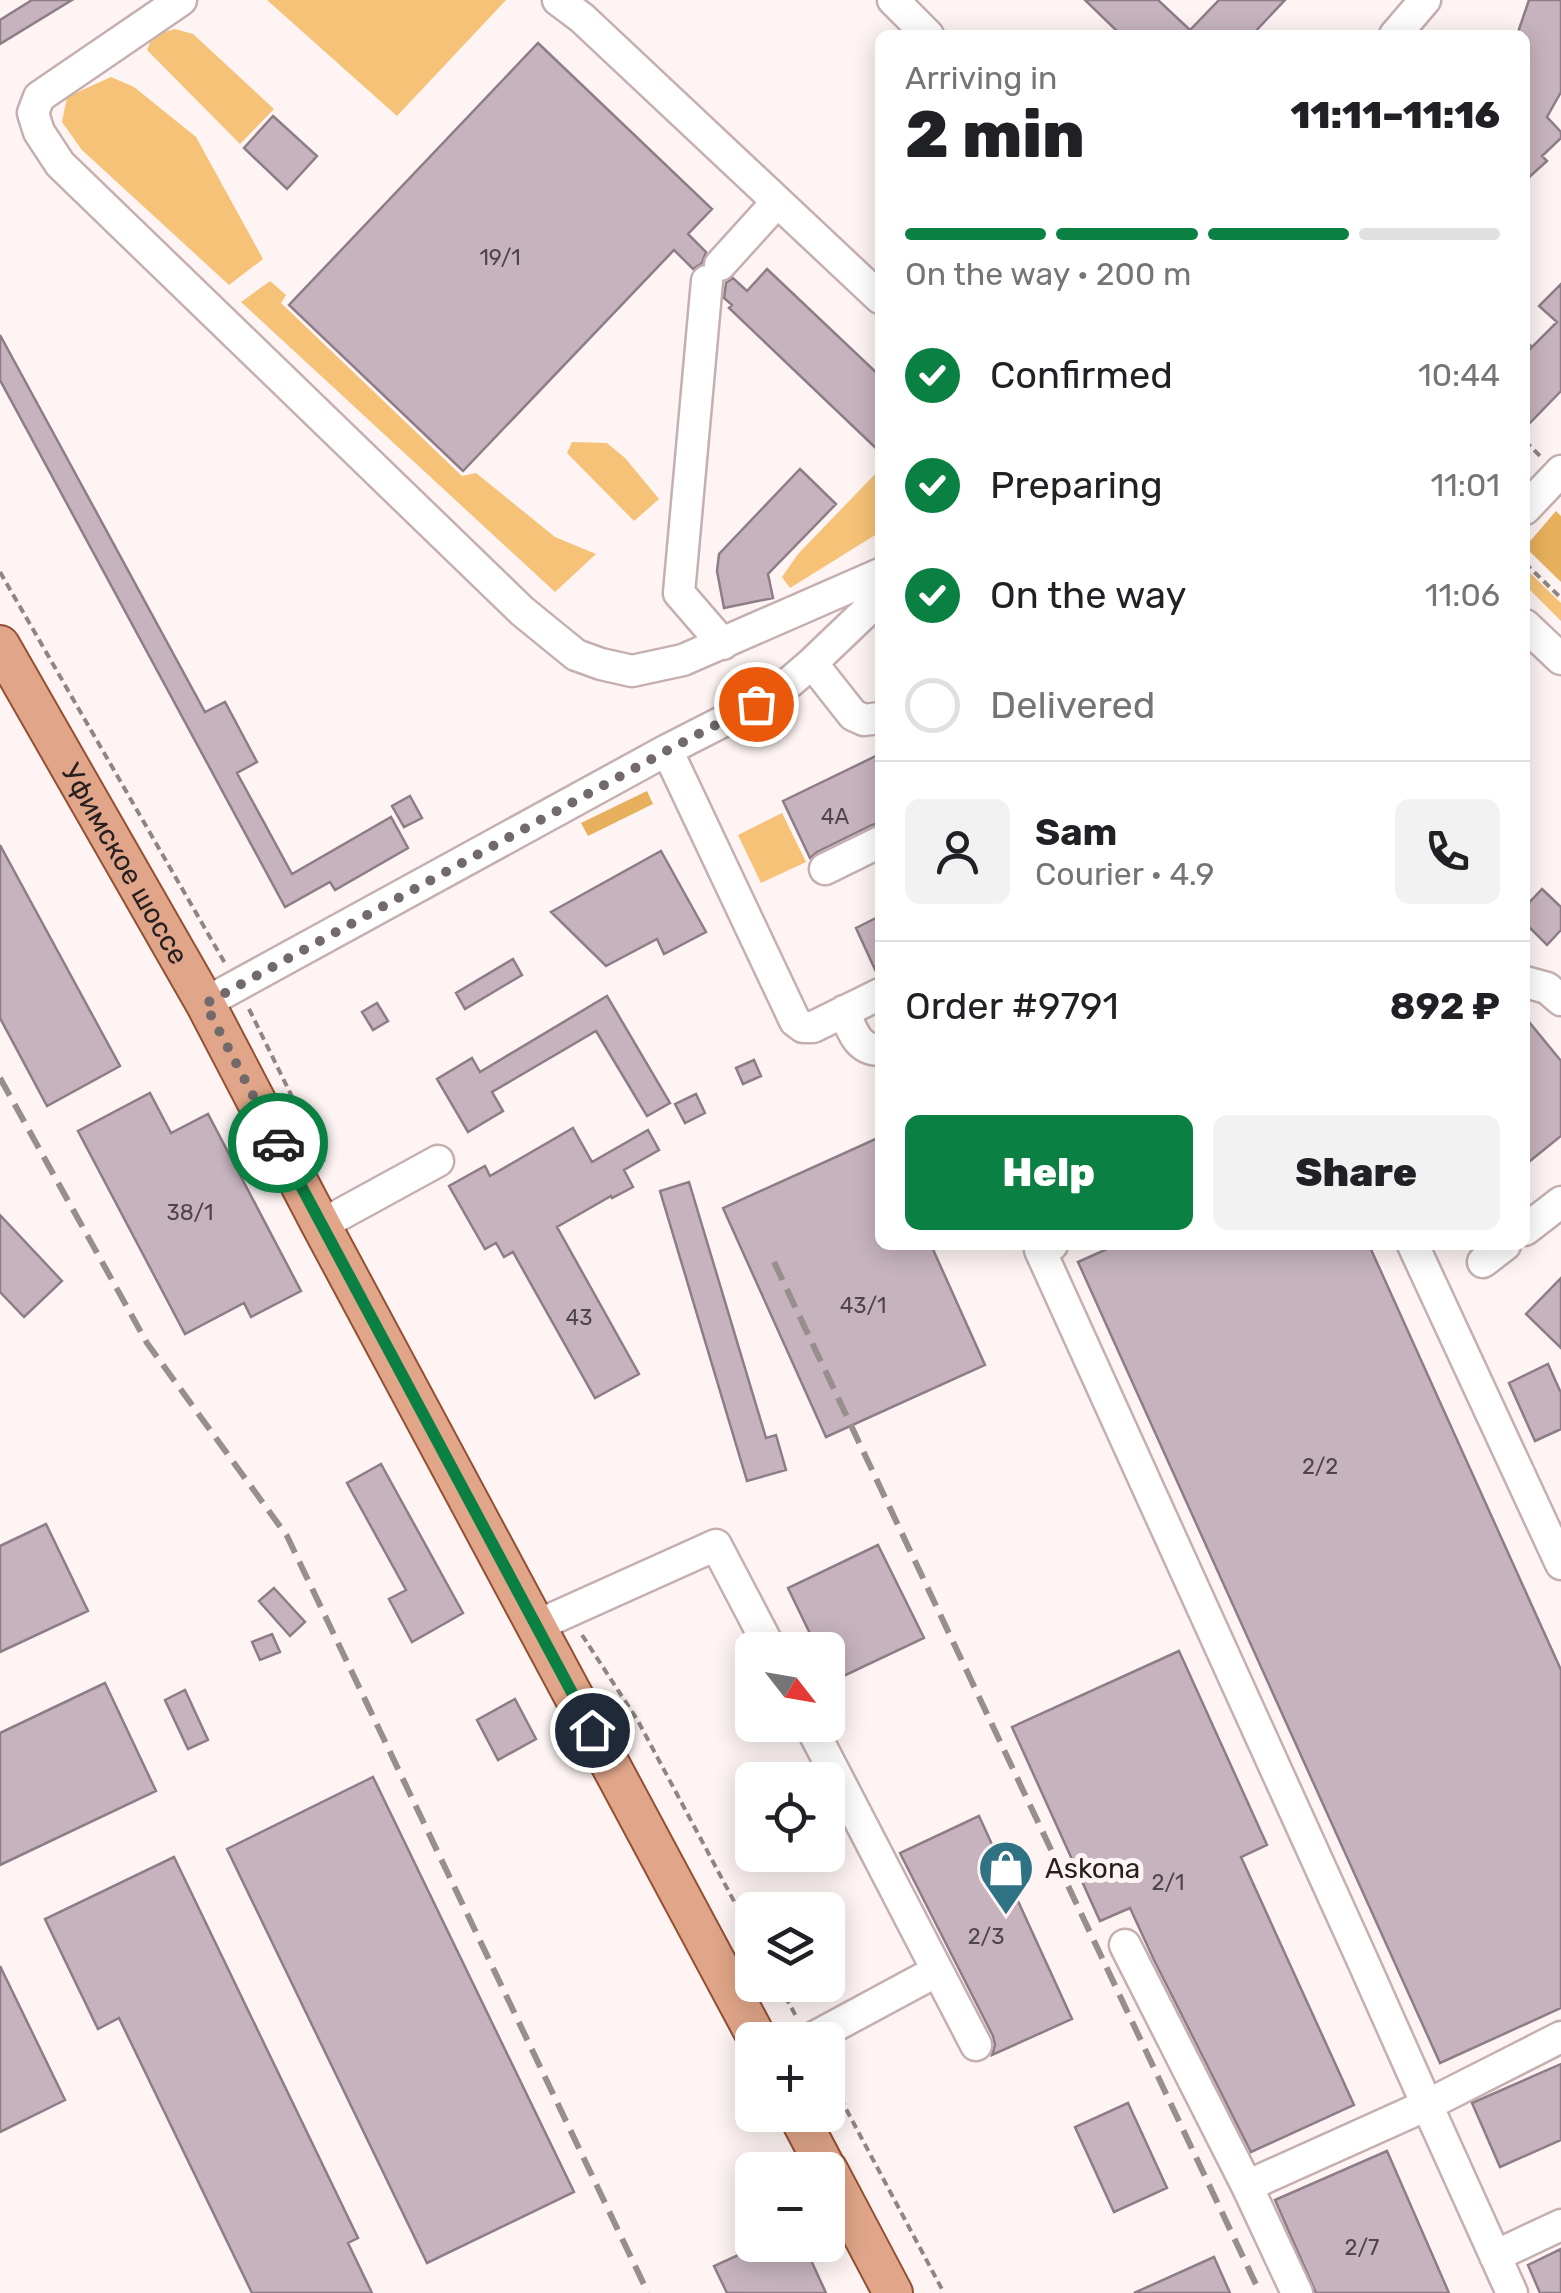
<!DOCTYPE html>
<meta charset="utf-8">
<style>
body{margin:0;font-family:Rubik,sans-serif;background:#f2f2f2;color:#202124;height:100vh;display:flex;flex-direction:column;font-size:38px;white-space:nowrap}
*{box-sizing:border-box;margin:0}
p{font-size:32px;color:#757577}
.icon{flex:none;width:55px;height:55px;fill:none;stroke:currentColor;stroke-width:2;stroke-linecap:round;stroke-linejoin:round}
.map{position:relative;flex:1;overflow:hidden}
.drawer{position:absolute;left:875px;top:30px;width:655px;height:1220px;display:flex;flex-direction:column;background:#fff;border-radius:15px;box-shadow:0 5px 25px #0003}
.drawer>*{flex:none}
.needle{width:65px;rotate:121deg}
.buttons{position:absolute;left:735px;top:1632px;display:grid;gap:20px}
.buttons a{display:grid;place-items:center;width:110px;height:110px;border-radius:15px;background:#fff;box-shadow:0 5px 25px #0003;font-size:50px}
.pin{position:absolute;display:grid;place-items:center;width:85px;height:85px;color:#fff;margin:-42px;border:5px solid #fff;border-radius:50%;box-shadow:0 2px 10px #0007}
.courier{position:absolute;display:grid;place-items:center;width:100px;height:100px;margin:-50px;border:8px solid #0b8043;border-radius:50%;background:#fff;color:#222;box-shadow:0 2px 12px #0007}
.headline em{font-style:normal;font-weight:800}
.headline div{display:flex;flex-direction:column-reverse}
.headline{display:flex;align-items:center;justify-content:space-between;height:170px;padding:0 30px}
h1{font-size:65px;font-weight:800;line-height:75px}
.bar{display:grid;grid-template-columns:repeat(4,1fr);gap:15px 10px;align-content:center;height:120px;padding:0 30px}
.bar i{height:12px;border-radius:8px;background:#e0e0e0}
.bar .current{background:#0b8043}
.bar p{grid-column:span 4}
.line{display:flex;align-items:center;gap:25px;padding:0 30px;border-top:2px solid #e0e0e0}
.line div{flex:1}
.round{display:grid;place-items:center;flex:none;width:105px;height:105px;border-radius:15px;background:#f2f2f2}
ol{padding:0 30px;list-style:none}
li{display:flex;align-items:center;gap:30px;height:110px}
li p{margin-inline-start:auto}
li .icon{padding:10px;border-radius:50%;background:#0b8043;color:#fff;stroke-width:4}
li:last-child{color:#757577}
li i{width:55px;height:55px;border:5px solid #e0e0e0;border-radius:50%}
.button{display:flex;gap:20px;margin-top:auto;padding:20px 30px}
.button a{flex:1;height:115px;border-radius:15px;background:#0b8043;color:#fff;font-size:40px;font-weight:800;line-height:115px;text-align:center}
.button a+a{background:#f2f2f2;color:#202124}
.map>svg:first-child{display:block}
</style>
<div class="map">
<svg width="1561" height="2293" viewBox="0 0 1561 2293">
<rect width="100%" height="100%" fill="#fef4f4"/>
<path fill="#f5c277" d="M 267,0 L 506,0 L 397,116 Z
M 175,29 L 193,34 L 274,109 L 240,144 L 147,50 L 153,35 Z
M 111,77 L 134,87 L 196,137 L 263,259 L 229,285 L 82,150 L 62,122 L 67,97 Z
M 270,281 L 286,295 L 281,303 L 462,476 L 476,473 L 555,537 L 596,554 L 555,592 L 241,302 Z
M 572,442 L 607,443 L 625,458 L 659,499 L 634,521 L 567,453 Z
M 880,469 L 880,532 L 790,588 L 782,577 L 798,554 Z
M 1525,568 L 1561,603 L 1561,621 L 1525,585 Z
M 782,813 L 806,862 L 761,883 L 738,835 Z"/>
<path fill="#e6b05c" d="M 1556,511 L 1561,516 L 1561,582 L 1525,547 Z
M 647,791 L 653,804 L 588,836 L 581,823 Z"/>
<path fill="#c6b3be" stroke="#8e7d87" stroke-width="2.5" d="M 32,0 L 72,0 L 0,44 L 0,20 Z
M 1085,0 L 1158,0 L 1190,30 L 1219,0 L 1285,0 L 1252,35 L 1121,35 Z
M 1529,0 L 1561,0 L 1561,92 L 1547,117 L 1561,132 L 1561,138 L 1542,156 L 1547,161 L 1525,181 L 1525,35 L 1517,35 Z
M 538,43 L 712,209 L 688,234 L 706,252 L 702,263 L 693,269 L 674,250 L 463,471 L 289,305 Z
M 273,116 L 317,156 L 287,189 L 244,148 Z
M 767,269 L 880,376 L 880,452 L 729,308 L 732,305 L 724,298 L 726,283 L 733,278 L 747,291 Z
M 1561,284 L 1561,391 L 1525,428 L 1525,354 L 1557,322 L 1539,306 Z
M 0,335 L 205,712 L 225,702 L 257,762 L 237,773 L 292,874 L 391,817 L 408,848 L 335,890 L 330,882 L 285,907 L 0,380 Z
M 800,469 L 836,504 L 768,574 L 773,598 L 724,608 L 717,571 L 719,554 Z
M 880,754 L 880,823 L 872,825 L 817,852 L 810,858 L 783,801 Z
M 410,796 L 422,818 L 404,827 L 392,806 Z
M 0,845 L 120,1066 L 47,1106 L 0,1018 Z
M 661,851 L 706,932 L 664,954 L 657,939 L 606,966 L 551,912 Z
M 1542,889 L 1561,907 L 1561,930 L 1547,945 L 1525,923 L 1525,907 Z
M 880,916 L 880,975 L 878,976 L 856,928 Z
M 513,959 L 522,975 L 465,1009 L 456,993 Z
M 607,996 L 670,1103 L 647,1116 L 596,1031 L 492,1092 L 503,1111 L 468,1132 L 437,1079 L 472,1058 L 480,1072 Z
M 377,1003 L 388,1021 L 373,1030 L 362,1012 Z
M 1525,1017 L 1561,1061 L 1561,1136 L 1525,1165 Z
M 754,1060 L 761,1076 L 743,1084 L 736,1068 Z
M 150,1093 L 171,1133 L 208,1114 L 301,1291 L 251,1317 L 244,1303 L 185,1334 L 78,1131 Z
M 696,1094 L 705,1113 L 685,1123 L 675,1104 Z
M 573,1128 L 592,1162 L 648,1130 L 659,1150 L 624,1170 L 633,1187 L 612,1198 L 611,1196 L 557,1227 L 639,1374 L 595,1398 L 513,1252 L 504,1257 L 496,1243 L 485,1249 L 449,1186 L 485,1166 L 490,1176 Z
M 880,1137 L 880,1245 L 931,1245 L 985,1365 L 826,1437 L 723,1208 Z
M 689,1182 L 766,1438 L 776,1435 L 786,1470 L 747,1481 L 660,1191 Z
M 0,1215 L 62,1281 L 24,1317 L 0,1292 Z
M 1116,1245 L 1369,1245 L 1561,1670 L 1561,2008 L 1440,2063 L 1078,1262 Z
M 1561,1278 L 1561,1348 L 1526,1314 Z
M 1548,1364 L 1561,1393 L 1561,1429 L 1535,1441 L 1509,1383 Z
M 381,1464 L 463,1613 L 412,1642 L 389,1599 L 406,1590 L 347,1483 Z
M 46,1524 L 88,1611 L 0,1652 L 0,1546 Z
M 878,1545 L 924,1638 L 833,1681 L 828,1669 L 828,1650 L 818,1650 L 788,1588 Z
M 274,1588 L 305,1622 L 290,1636 L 259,1601 Z
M 272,1634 L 280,1652 L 260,1660 L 252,1642 Z
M 1179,1651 L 1267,1845 L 1241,1857 L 1354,2105 L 1251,2152 L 1154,1960 L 1130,1908 L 1100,1921 L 1012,1727 Z
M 105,1683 L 156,1791 L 0,1865 L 0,1733 Z
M 185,1690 L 208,1740 L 188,1749 L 165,1700 Z
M 515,1699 L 536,1739 L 498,1760 L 477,1720 Z
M 373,1777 L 574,2192 L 427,2263 L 227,1849 Z
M 979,1816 L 1072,2019 L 992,2055 L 995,2045 L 993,2036 L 900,1853 Z
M 174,1857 L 358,2238 L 348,2243 L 372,2293 L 252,2293 L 119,2018 L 98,2029 L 45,1919 Z
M 0,1966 L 65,2100 L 0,2132 Z
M 1561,2064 L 1561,2140 L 1500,2167 L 1472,2103 Z
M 1128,2103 L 1167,2188 L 1114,2212 L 1075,2127 Z
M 1387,2151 L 1449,2293 L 1316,2293 L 1275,2200 Z
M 760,2245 L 804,2245 L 826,2293 L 727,2293 L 714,2266 Z
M 1561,2249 L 1561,2293 L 1540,2293 L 1528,2265 Z
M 1214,2257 L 1230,2293 L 1134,2293 Z"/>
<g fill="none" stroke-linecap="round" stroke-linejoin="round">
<g stroke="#c5afb0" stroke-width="35">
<path id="minor" d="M 181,0 L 39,97 L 33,113 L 39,132 L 60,164 L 522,611 L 576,655 L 601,664 L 632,671 L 683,660 L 880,574
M 558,0 L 582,18 L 880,298
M 893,0 L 928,35
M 1395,35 L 1425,0
M 720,265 L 777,202
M 707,281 L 679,593 L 723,644
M 1525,509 L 1561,471
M 1525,625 L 1561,659
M 812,663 L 853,715 L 864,720 L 880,718
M 667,750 L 795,1021 L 803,1027 L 813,1027 L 880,994
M 825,869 L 880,842
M 1525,982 L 1547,988 L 1561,1000
M 205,1003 L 667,750 L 757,704 L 790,682 L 812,663 L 880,598
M 844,1011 C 852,1030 857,1050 880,1050
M 321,1225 L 438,1161
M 1525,1230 L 1561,1202
M 1052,1245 L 1040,1250 L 1361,1957 L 1427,2105 L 1561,2037
M 1413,1245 L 1561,1564
M 1483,1262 L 1505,1245
M 536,1626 L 716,1545 L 771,1650
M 810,1725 L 976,2045
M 1125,1945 L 1247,2186 L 1297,2293
M 809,2040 L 937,1971
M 1247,2186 L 1427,2105 L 1512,2293
M 1495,2256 L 1561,2225"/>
</g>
<g stroke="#935032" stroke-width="42">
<g id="major">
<path id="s1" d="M 0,645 L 205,1003 L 321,1225 L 758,2040"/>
<path d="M 798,2115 L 827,2170"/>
<path d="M 828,2170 L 893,2293"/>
</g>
</g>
<path stroke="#8e8585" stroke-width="4" stroke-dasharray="8 5" stroke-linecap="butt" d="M 1525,341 L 1534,350
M 1525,441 L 1540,456
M 1525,563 L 1561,598
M 0,572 L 226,965
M 249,1009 L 324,1162
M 582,1635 L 638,1721 L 752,1935
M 779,1985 L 797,2018
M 828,2075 L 944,2293"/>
<use href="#minor" stroke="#fff" stroke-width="30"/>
<use href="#major" stroke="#e1a689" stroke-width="38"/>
<path stroke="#978e8e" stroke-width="6" stroke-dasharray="20 10" stroke-linecap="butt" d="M 0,1078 L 147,1343 L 287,1536 L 648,2293
M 774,1262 L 1260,2293"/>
</g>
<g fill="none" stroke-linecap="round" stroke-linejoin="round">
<path stroke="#726a6a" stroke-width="10" stroke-dasharray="0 18" d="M 278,1143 L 205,1004 L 668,750 L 756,704"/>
<path stroke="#0b8043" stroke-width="12" d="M 278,1143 L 592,1730"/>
</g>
<defs>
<g id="shop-pin" transform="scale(2.875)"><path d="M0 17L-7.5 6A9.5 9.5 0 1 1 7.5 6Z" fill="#2f7283" stroke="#fef4f4"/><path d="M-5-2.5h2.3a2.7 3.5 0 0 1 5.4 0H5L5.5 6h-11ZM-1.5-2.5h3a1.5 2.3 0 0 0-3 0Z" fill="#fff"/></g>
</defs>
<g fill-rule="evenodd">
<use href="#shop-pin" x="1006" y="1868"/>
</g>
<g text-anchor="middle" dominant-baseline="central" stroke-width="10" stroke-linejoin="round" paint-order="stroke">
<g font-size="22" fill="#4f4448">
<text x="500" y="257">19/1</text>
<text x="835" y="816">4А</text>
<text x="190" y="1212">38/1</text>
<text x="863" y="1305">43/1</text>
<text x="579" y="1317">43</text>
<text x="1320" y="1466">2/2</text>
<text x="1168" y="1882">2/1</text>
<text x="986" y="1936">2/3</text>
<text x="1362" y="2247">2/7</text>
</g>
<g font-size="28" fill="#271f20" stroke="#fef4f4">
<text stroke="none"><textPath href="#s1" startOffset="252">Уфимское шоссе</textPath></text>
</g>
<g font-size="28" fill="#271f20" stroke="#fef4f4" text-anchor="start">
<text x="1045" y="1868">Askona</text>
</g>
</g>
</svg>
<div class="buttons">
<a><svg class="needle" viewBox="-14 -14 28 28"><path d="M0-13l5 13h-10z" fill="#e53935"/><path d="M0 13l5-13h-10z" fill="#757577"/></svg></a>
<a><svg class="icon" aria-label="locate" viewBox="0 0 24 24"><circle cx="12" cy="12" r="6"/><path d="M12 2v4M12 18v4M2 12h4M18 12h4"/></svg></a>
<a><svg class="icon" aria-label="layers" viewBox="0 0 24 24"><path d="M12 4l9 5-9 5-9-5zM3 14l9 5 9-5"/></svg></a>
<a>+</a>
<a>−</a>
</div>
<div class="pin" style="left:756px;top:704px;background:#ea580c"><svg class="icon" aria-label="bag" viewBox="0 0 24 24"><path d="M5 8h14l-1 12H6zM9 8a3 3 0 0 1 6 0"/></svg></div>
<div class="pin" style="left:592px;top:1730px;background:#1f2937"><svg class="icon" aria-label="home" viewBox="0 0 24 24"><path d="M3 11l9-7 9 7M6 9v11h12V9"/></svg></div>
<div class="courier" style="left:278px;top:1143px"><svg class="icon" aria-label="car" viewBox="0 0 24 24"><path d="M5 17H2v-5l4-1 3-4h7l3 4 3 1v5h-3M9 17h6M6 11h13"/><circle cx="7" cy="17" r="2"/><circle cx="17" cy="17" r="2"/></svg></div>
<section class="drawer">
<div class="headline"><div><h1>2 min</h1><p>Arriving in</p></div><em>11:11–11:16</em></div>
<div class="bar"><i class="current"></i><i class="current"></i><i class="current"></i><i></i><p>On the way · 200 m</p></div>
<ol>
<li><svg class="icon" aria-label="check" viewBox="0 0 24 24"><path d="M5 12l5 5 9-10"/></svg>Confirmed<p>10:44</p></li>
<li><svg class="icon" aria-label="check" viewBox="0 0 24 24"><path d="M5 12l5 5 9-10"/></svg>Preparing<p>11:01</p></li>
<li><svg class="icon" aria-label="check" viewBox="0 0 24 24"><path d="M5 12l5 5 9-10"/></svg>On the way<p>11:06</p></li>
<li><i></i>Delivered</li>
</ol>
<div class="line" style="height:180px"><a class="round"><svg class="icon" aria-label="person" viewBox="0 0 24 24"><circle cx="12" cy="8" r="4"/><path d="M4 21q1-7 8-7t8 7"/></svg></a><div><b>Sam</b><p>Courier · 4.9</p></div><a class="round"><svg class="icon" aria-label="phone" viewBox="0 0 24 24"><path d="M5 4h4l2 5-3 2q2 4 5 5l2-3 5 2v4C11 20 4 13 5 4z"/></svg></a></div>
<div class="line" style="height:130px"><div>Order #9791</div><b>892 ₽</b></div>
<div class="button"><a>Help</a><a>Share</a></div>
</section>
</div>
